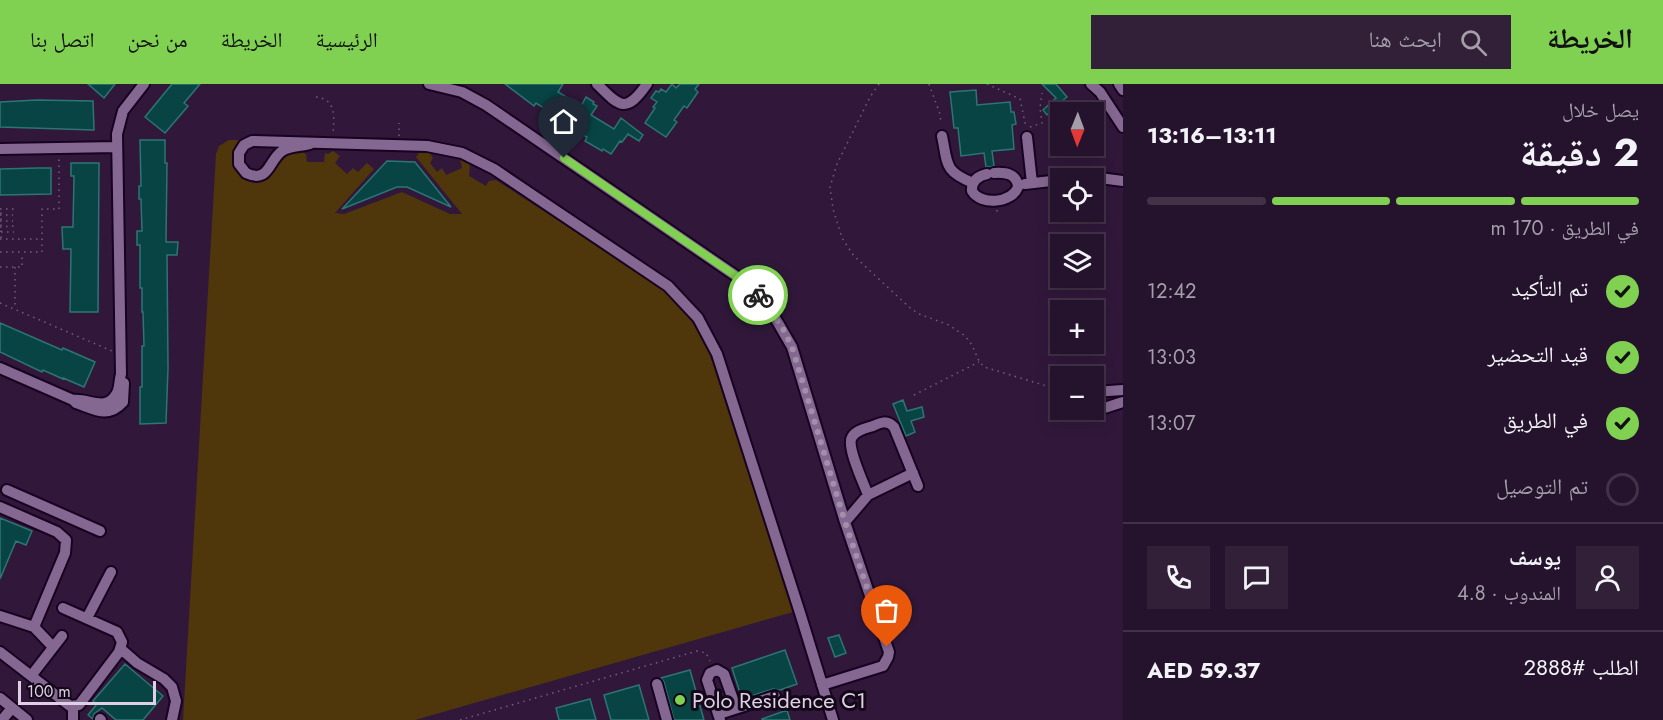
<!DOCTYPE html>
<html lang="ar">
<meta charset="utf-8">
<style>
body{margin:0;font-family:Jost,"Noto Naskh Arabic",sans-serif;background:#312038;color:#f1f3f6;direction:rtl;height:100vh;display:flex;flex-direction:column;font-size:22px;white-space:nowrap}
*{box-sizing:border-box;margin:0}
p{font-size:20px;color:#a39ea9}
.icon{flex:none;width:33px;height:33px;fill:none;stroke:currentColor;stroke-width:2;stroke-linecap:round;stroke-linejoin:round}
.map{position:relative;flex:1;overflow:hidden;direction:ltr}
.details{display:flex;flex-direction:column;background:#25122c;width:540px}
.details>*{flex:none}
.needle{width:39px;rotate:181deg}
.tools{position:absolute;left:1050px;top:18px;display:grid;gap:12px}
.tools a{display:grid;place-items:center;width:54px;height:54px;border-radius:0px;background:#25122c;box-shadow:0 3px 15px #0003,0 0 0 2px #423248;font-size:30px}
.scale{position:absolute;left:18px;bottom:15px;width:138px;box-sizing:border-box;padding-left:6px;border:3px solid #dfd0e6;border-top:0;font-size:16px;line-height:21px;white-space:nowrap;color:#dfd0e6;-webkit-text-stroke:4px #130818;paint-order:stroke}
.pin{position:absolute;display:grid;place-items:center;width:51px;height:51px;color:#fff;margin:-62px -26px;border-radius:50% 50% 50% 0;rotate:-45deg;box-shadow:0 0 6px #0007}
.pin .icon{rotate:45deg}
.courier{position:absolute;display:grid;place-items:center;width:60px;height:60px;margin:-30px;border:4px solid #80d051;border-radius:50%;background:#fff;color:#222;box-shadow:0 2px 8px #0007}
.headline em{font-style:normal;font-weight:700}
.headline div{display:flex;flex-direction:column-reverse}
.headline{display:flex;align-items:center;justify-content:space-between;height:102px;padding:0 24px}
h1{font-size:39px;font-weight:700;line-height:45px}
.bar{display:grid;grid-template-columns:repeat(4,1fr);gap:9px 6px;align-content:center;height:72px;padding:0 24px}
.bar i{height:8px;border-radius:4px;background:#423248}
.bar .current{background:#80d051}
.bar p{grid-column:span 4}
.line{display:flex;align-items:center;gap:15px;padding:0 24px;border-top:2px solid #423248}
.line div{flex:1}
.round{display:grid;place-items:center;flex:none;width:63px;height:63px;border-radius:0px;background:#312038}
ol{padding:0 24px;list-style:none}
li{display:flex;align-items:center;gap:18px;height:66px}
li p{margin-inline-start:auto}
li .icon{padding:6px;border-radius:50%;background:#80d051;color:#111;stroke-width:4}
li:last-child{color:#a39ea9}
li i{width:33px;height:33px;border:3px solid #423248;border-radius:50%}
header{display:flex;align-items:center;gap:36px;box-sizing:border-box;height:84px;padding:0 30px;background:#80d051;color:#111}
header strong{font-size:28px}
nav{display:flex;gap:33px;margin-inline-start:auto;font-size:21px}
.search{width:420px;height:54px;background:#312038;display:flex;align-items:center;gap:15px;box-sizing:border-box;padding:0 21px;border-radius:0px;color:#a39ea9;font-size:22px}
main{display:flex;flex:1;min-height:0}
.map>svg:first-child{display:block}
</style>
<header>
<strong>الخريطة</strong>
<div class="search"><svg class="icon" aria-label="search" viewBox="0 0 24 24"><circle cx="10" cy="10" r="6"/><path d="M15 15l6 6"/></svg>ابحث هنا</div>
<nav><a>الرئيسية</a><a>الخريطة</a><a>من نحن</a><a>اتصل بنا</a></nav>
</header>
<main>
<section class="details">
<div class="headline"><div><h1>2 دقيقة</h1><p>يصل خلال</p></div><em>13:11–13:16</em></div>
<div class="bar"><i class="current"></i><i class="current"></i><i class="current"></i><i></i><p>في الطريق · 170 m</p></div>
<ol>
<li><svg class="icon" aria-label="check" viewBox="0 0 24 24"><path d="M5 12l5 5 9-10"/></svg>تم التأكيد<p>12:42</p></li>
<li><svg class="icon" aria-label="check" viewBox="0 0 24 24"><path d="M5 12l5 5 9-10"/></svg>قيد التحضير<p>13:03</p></li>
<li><svg class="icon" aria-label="check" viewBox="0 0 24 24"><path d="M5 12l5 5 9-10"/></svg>في الطريق<p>13:07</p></li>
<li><i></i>تم التوصيل</li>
</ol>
<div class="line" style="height:108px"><a class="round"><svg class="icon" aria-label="person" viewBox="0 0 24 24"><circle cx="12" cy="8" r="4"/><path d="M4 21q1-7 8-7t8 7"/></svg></a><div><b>يوسف</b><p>المندوب · 4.8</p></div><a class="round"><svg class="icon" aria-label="chat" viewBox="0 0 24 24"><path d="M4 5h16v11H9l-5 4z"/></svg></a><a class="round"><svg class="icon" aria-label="phone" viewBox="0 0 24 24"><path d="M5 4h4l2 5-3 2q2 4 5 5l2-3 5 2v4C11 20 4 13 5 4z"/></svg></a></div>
<div class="line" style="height:78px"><div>الطلب #2888</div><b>AED 59.37</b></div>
</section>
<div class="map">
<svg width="1123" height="636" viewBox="0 0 1123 636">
<rect width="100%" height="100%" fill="#31183b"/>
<path fill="#4f360b" d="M 229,56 L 243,56 L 236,66 L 249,94 L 287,69 L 300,67 L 306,70 L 307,78 L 324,78 L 325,69 L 328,70 L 333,67 L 340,72 L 335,79 L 347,90 L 353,84 L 358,88 L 367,79 L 374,85 L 335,129 L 344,130 L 402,108 L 450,130 L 462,130 L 416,73 L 420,68 L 430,69 L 433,74 L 430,79 L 437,88 L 442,84 L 446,91 L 462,84 L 460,75 L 470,80 L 469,92 L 486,102 L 489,97 L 496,96 L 657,201 L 684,225 L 709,265 L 793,528 L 415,636 L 183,636 L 216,70 L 219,62 Z"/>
<path fill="#084444" stroke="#2d7575" stroke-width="1.5" d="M 88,0 L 115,0 L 104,14 Z
M 172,0 L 200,0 L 184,19 L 188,22 L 165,49 L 145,33 Z
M 505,0 L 563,0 L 558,8 L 581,22 L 586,13 L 594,18 L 593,20 L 597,22 L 591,31 L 614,45 L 621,34 L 643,51 L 639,57 L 628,50 L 622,58 L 620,57 L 611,70 L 603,65 L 602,67 L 585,57 L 587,53 L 551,33 L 553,30 L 536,19 L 534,22 Z
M 672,0 L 676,4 L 680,0 L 699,0 L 695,5 L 698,8 L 687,24 L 684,22 L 674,36 L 677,38 L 666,53 L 645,39 L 655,24 L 653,23 L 657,18 L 651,14 L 656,7 L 659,8 L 661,5 L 666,8 Z
M 1042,0 L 1056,0 L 1067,13 L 1062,17 L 1067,22 L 1059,29 L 1054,24 L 1047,31 L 1043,26 L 1056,14 Z
M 976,6 L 977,21 L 1010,18 L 1011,28 L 1014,28 L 1016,40 L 1012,41 L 1014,65 L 992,67 L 994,82 L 990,83 L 986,83 L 984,69 L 961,72 L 958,44 L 954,44 L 950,8 Z
M 37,16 L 93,17 L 94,46 L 0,43 L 0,18 Z
M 140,56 L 165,56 L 165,79 L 167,79 L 166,158 L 178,158 L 177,171 L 167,171 L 168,284 L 166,339 L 140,340 L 140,303 L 142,303 L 142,262 L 144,262 L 143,228 L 142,228 L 142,204 L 140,204 L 140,161 L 137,161 L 137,147 L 142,147 L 141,115 L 139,115 L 139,102 L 141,102 Z
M 387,77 L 415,78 L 451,123 L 407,103 L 397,103 L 342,125 Z
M 71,79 L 99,79 L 98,228 L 70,228 L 71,165 L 63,165 L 62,143 L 73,143 L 74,92 L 71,92 Z
M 38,84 L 51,84 L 51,110 L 0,111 L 0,85 Z
M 0,239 L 62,266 L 63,264 L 95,278 L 84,303 L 63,294 L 63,295 L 43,286 L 42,288 L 0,268 Z
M 903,316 L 907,327 L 922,323 L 924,333 L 911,337 L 915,348 L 906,352 L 893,320 Z
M 0,434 L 32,447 L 26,461 L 16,457 L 0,495 Z
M 839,551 L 846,569 L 835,573 L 828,554 Z
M 785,566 L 797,600 L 780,606 L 773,605 L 742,615 L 732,584 Z
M 125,580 L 163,612 L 143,636 L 116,636 L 102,624 L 94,630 L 93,635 L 88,631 L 97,620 L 93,617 Z
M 690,586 L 704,636 L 674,636 L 664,598 L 661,594 Z
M 639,601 L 649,636 L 611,636 L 604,611 Z
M 590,615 L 596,636 L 559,636 L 556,624 Z
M 787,626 L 790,636 L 762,636 L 762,635 Z"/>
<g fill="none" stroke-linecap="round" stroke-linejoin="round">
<g stroke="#180221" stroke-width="14">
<path id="minor" d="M 429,0 L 462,8 L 486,21 L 739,194 L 770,225 L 792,263 L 845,438 L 889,568 L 888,573 L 883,582 L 822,601
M 597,0 C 620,23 626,30 647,0
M 1091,0 L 1100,8 L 1123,43
M 1119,0 L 1123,6
M 942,52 C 948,81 944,87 973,99
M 1027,53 L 1032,99
M 310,60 C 300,63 291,61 282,67 C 268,77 269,100 246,89 L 239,80 L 239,69 L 244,61 L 252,57 L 427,62 L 462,69 L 494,85 L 668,202 L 698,234 L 717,270 L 801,532 L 833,636
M 0,65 L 117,63
M 987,90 C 978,92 971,97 972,107 C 981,122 1012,119 1018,103 C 1017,90 1006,88 994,89
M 1077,94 L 1100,94 L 1123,97
M 1025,100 L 1060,96
M 0,284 L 73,316 L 76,319 C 94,325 108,335 123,318 L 124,299
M 1094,308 L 1123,306
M 73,316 C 89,314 106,329 117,309 C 120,303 119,296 121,290 L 117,50 L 123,27 L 144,0
M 1082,326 C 1093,330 1111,321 1123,318
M 7,406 L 100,447
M 868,411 C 864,400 846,362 852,353 C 856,346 867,344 873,342 C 882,338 887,336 894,343 L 918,402
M 0,423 L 57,448 L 66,456 L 65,469 L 34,543
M 845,438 L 868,411 L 913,389
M 0,532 L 34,543 L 53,563
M 87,534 L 111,488
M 121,565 L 137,579 L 164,595 L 172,603 L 176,617 L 172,636
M 0,568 L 70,622 L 79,621 L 119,568 L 122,558 L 117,548 L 63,524
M 31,592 L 62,552
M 657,600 L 667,636
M 0,614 L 27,636
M 73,623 L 73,636
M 719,630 L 775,612
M 100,635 L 101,636
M 2,636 L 12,624
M 720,636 L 708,599 L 707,596 L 710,589 L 717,586 L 724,590 L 736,624"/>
</g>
<path stroke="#745f7d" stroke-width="1.5" stroke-dasharray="1.5 4.5" stroke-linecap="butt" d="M 879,0 L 870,13 L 837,80 L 830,103 L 833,125 L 842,154 L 854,172 L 909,223 L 919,230 L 949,241 L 965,252 L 972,261 L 979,277 L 984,283 L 1060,306
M 929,0 L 940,30 L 941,40
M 987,0 L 1020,15 L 1026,43
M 316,13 C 337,15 334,34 333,50
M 1030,43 L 1042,39 L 1040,24 L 1042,9
M 399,52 L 399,39
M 0,125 L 15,125
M 997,126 L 997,132
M 0,131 L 13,131
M 0,137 L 13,137
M 0,143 L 14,142
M 1,148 L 14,148
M 1,154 L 1,125
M 0,155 L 41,155
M 0,168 L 42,168 L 42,125 L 59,125 L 59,74
M 0,183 L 22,183 L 22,169
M 15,183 L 15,224
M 0,219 L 112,267
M 914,311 L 979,278
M 460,636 L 697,567 L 706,569 L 710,577"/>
<use href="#minor" stroke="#856891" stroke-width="10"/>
</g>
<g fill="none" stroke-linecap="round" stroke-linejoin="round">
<path stroke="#a290aa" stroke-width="6" stroke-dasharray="0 10.8" d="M 758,211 L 782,243 L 792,263 L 845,438 L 887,563"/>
<path stroke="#80d051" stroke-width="8" d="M 564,74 L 739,194 L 758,211"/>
</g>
<circle fill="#80d051" stroke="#130818" stroke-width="2" cx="680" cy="616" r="6"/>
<g text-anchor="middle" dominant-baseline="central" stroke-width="6" stroke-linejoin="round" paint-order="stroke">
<g font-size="22" fill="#dfd0e6" stroke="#130818" text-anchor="start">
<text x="692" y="616">Polo Residence C1</text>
</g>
</g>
</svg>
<div class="tools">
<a><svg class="needle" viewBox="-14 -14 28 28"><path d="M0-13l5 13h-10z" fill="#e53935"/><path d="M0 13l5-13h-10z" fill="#a39ea9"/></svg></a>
<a><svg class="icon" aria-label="locate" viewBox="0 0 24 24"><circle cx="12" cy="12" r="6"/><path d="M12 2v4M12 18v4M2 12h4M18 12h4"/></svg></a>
<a><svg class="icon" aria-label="layers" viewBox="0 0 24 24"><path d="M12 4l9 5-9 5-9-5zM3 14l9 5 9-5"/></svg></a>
<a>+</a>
<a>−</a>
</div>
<div class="scale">100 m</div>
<div class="pin" style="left:887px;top:563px;background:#ea580c"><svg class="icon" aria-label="bag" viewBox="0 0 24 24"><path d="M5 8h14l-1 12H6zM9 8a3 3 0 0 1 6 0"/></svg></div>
<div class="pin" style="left:564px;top:74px;background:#1f2937"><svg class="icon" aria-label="home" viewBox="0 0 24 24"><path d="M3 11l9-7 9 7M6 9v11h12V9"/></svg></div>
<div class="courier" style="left:758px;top:211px"><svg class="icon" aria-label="bike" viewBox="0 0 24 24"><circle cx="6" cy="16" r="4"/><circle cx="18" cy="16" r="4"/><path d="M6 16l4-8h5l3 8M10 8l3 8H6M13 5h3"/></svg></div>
</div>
</main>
